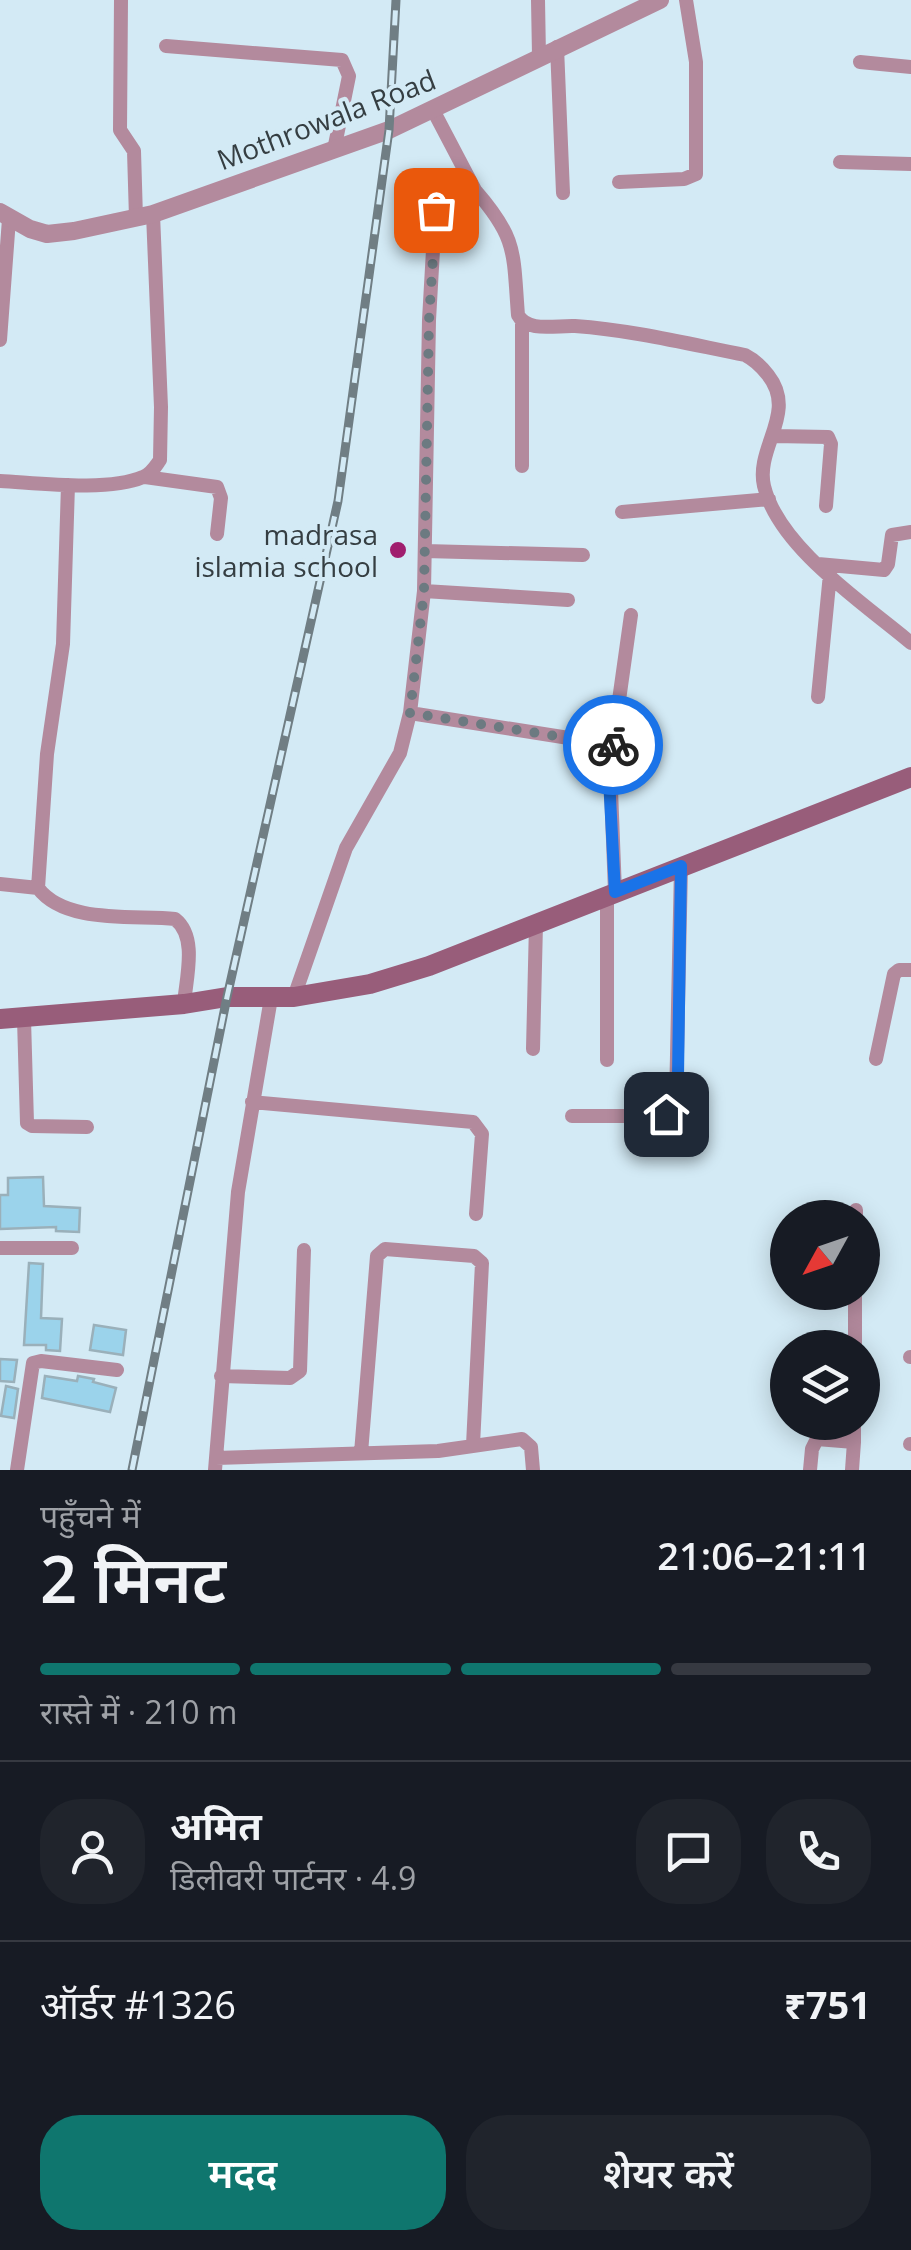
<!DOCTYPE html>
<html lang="hi">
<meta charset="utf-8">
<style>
body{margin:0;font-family:"Open Sans","Noto Sans Devanagari",sans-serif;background:#20242c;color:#f1f3f6;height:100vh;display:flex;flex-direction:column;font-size:38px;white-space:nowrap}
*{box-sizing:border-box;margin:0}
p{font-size:32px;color:#9ea1a6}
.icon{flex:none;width:55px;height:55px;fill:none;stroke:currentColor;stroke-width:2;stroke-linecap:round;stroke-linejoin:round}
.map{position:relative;height:1470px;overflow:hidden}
.side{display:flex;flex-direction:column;background:#171b24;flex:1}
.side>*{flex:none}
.needle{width:65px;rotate:230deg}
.tools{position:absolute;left:770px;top:1200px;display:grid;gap:20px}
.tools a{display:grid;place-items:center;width:110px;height:110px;border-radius:50%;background:#171b24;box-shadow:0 5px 25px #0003;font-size:50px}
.pin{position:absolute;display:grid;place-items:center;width:85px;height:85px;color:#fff;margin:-42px;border-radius:20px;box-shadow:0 5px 15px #0006}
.courier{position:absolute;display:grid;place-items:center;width:100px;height:100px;margin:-50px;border:8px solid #1a73e8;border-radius:50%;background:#fff;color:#222;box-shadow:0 2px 12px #0007}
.headline em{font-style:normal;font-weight:600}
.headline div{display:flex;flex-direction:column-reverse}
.headline{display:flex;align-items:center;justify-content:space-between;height:170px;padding:0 40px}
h1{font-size:65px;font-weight:600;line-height:75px}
.bar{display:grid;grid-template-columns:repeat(4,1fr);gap:15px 10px;align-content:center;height:120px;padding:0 40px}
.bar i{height:12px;border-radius:8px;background:#363941}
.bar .active{background:#0f766e}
.bar p{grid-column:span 4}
.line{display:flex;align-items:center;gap:25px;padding:0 40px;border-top:2px solid #363941}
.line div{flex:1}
.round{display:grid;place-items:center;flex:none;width:105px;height:105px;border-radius:40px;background:#20242c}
.action{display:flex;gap:20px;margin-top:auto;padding:20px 40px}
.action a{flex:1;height:115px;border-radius:40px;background:#0f766e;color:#fff;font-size:40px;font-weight:600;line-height:115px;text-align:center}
.action a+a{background:#20242c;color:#f1f3f6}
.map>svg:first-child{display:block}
</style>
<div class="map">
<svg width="911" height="1470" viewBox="0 0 911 1470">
<rect width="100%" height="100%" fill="#d3eaf5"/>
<path fill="#9bd3eb" stroke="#9ab0ba" stroke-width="2.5" d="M 43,1177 L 44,1206 L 80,1208 L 79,1232 L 56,1231 L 56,1227 L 0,1229 L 0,1195 L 8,1195 L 8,1178 Z
M 29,1263 L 43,1264 L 41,1318 L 62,1319 L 60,1351 L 46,1350 L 46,1345 L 24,1345 Z
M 94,1325 L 126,1330 L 123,1355 L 90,1350 Z
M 0,1359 L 17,1360 L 14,1382 L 0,1381 Z
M 45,1376 L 77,1381 L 78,1376 L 94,1379 L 93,1382 L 116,1388 L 110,1412 L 42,1398 Z
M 6,1386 L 18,1389 L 14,1418 L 1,1416 Z"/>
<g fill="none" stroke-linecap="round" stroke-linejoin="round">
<path stroke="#b38a9d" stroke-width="14" d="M 121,0 L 120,130 L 134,151 L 136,218
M 538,0 L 539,56
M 166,46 L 342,60 L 349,76 L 334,150
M 557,47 L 563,193
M 860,62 L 911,67
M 840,162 L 911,164
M 619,182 L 684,179 L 696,174 L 696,62 L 686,0
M 475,190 C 518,239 513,253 518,315 C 527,333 557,325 575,326 C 632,330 689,344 745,355 C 755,360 761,366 768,375 C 798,413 755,447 764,486 C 779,548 865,604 911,643
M 0,340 L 9,219
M 774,436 L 828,437 L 831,444 L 826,506
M 522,466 L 522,322
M 145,477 L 217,487 L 221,498 L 217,534
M 0,481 C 38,483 108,492 143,477 C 151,474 155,467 160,460 L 161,407 L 153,214
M 68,485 L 63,644 L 47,754 L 38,888 C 65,924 133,915 175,919 C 198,937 186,978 184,1004
M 622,512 L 769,499
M 425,551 L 583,555
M 818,564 L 884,570 L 888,564 L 892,535 L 911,532
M 424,591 L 568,600
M 818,697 L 830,574
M 410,713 L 613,745
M 0,884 L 38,888
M 615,892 L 610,764 L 631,615
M 607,896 L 607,1060
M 294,997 L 346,848 L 400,753 L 410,713 L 424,591 L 429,320 L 435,215 L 437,208 L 469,196 L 475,190 L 433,110
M 24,1019 L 27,1123 L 32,1126 L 87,1127
M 533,1049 L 536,924
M 876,1059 L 894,974 L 899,970 L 911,970
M 252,1102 L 473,1122 L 482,1134 L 476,1214
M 572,1116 L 656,1116 L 666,1114 L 676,1102 L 681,866
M 856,1218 L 856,1210
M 0,1248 L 72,1248
M 855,1348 L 855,1292
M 910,1357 L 911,1357
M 221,1376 L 290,1378 L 300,1371 L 304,1250
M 910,1444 L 911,1444
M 361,1453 L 377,1256 L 385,1249 L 474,1256 L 482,1263 L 473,1445
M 216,1458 L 438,1451 L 522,1439 L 531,1447 L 533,1470
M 17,1470 L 33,1363 L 41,1361 L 117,1370
M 215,1470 L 238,1192 L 271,998
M 810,1470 L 812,1449 L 817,1439 L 854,1442 L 854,1422
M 852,1470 L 854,1442"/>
<path stroke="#b38a9d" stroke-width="18" d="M 0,212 L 30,229 L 47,234 L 74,231 L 153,214 L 389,130 L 660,0"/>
<path stroke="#985d7a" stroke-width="20" d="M 0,1019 L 184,1004 L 227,997 L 294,997 L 370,984 L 429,966 L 911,777"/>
<g stroke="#707e84" stroke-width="9">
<path id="rail" d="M 132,1470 L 227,997 L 338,501 L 389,130 L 396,0"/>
</g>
<use href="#rail" stroke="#d3eaf5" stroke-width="5" stroke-dasharray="15" stroke-linecap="butt"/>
</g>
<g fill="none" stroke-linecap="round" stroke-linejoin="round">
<path stroke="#6c7a81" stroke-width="10" stroke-dasharray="0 18" d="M 436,210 L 429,320 L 424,592 L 410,713 L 613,745"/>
<path stroke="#1a73e8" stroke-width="12" d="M 613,745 L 609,779 L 615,892 L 681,866 L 678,1077 L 676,1102 L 666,1114"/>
</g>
<circle fill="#a01e6e" stroke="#d3eaf5" stroke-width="4" cx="398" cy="550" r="10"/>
<g text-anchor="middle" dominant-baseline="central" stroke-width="8" stroke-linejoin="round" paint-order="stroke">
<g font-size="28" fill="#353e42" stroke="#d3eaf5">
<text transform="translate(326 119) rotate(-21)">Mothrowala Road</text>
</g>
<g font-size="28" fill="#353e42" stroke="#d3eaf5" text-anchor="end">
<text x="378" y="534">madrasa<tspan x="378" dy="32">islamia school</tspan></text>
</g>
</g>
</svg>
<div class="tools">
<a><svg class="needle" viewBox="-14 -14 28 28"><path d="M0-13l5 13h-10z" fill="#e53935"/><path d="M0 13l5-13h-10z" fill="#9ea1a6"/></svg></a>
<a><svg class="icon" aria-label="layers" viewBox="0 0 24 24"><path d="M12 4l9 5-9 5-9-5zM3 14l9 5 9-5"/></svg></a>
</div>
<div class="pin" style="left:436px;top:210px;background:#ea580c"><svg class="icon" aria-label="bag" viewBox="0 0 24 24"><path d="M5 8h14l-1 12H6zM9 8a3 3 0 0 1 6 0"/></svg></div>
<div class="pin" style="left:666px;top:1114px;background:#1f2937"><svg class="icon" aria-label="home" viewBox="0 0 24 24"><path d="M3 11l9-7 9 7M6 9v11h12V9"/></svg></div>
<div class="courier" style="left:613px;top:745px"><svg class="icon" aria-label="bike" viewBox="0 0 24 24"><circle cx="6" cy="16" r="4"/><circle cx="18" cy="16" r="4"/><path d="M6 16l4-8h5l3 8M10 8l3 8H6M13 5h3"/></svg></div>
</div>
<section class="side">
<div class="headline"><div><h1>2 मिनट</h1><p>पहुँचने में</p></div><em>21:06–21:11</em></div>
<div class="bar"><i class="active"></i><i class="active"></i><i class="active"></i><i></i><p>रास्ते में · 210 m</p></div>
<div class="line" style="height:180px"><a class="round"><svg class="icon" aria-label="person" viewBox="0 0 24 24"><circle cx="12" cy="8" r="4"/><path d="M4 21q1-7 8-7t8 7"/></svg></a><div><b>अमित</b><p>डिलीवरी पार्टनर · 4.9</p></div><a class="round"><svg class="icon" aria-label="chat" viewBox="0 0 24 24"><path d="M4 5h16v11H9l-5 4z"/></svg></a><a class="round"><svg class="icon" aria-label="phone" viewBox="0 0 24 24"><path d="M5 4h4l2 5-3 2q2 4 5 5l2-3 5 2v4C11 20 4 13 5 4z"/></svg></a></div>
<div class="line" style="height:130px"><div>ऑर्डर #1326</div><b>₹751</b></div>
<div class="action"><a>मदद</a><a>शेयर करें</a></div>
</section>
